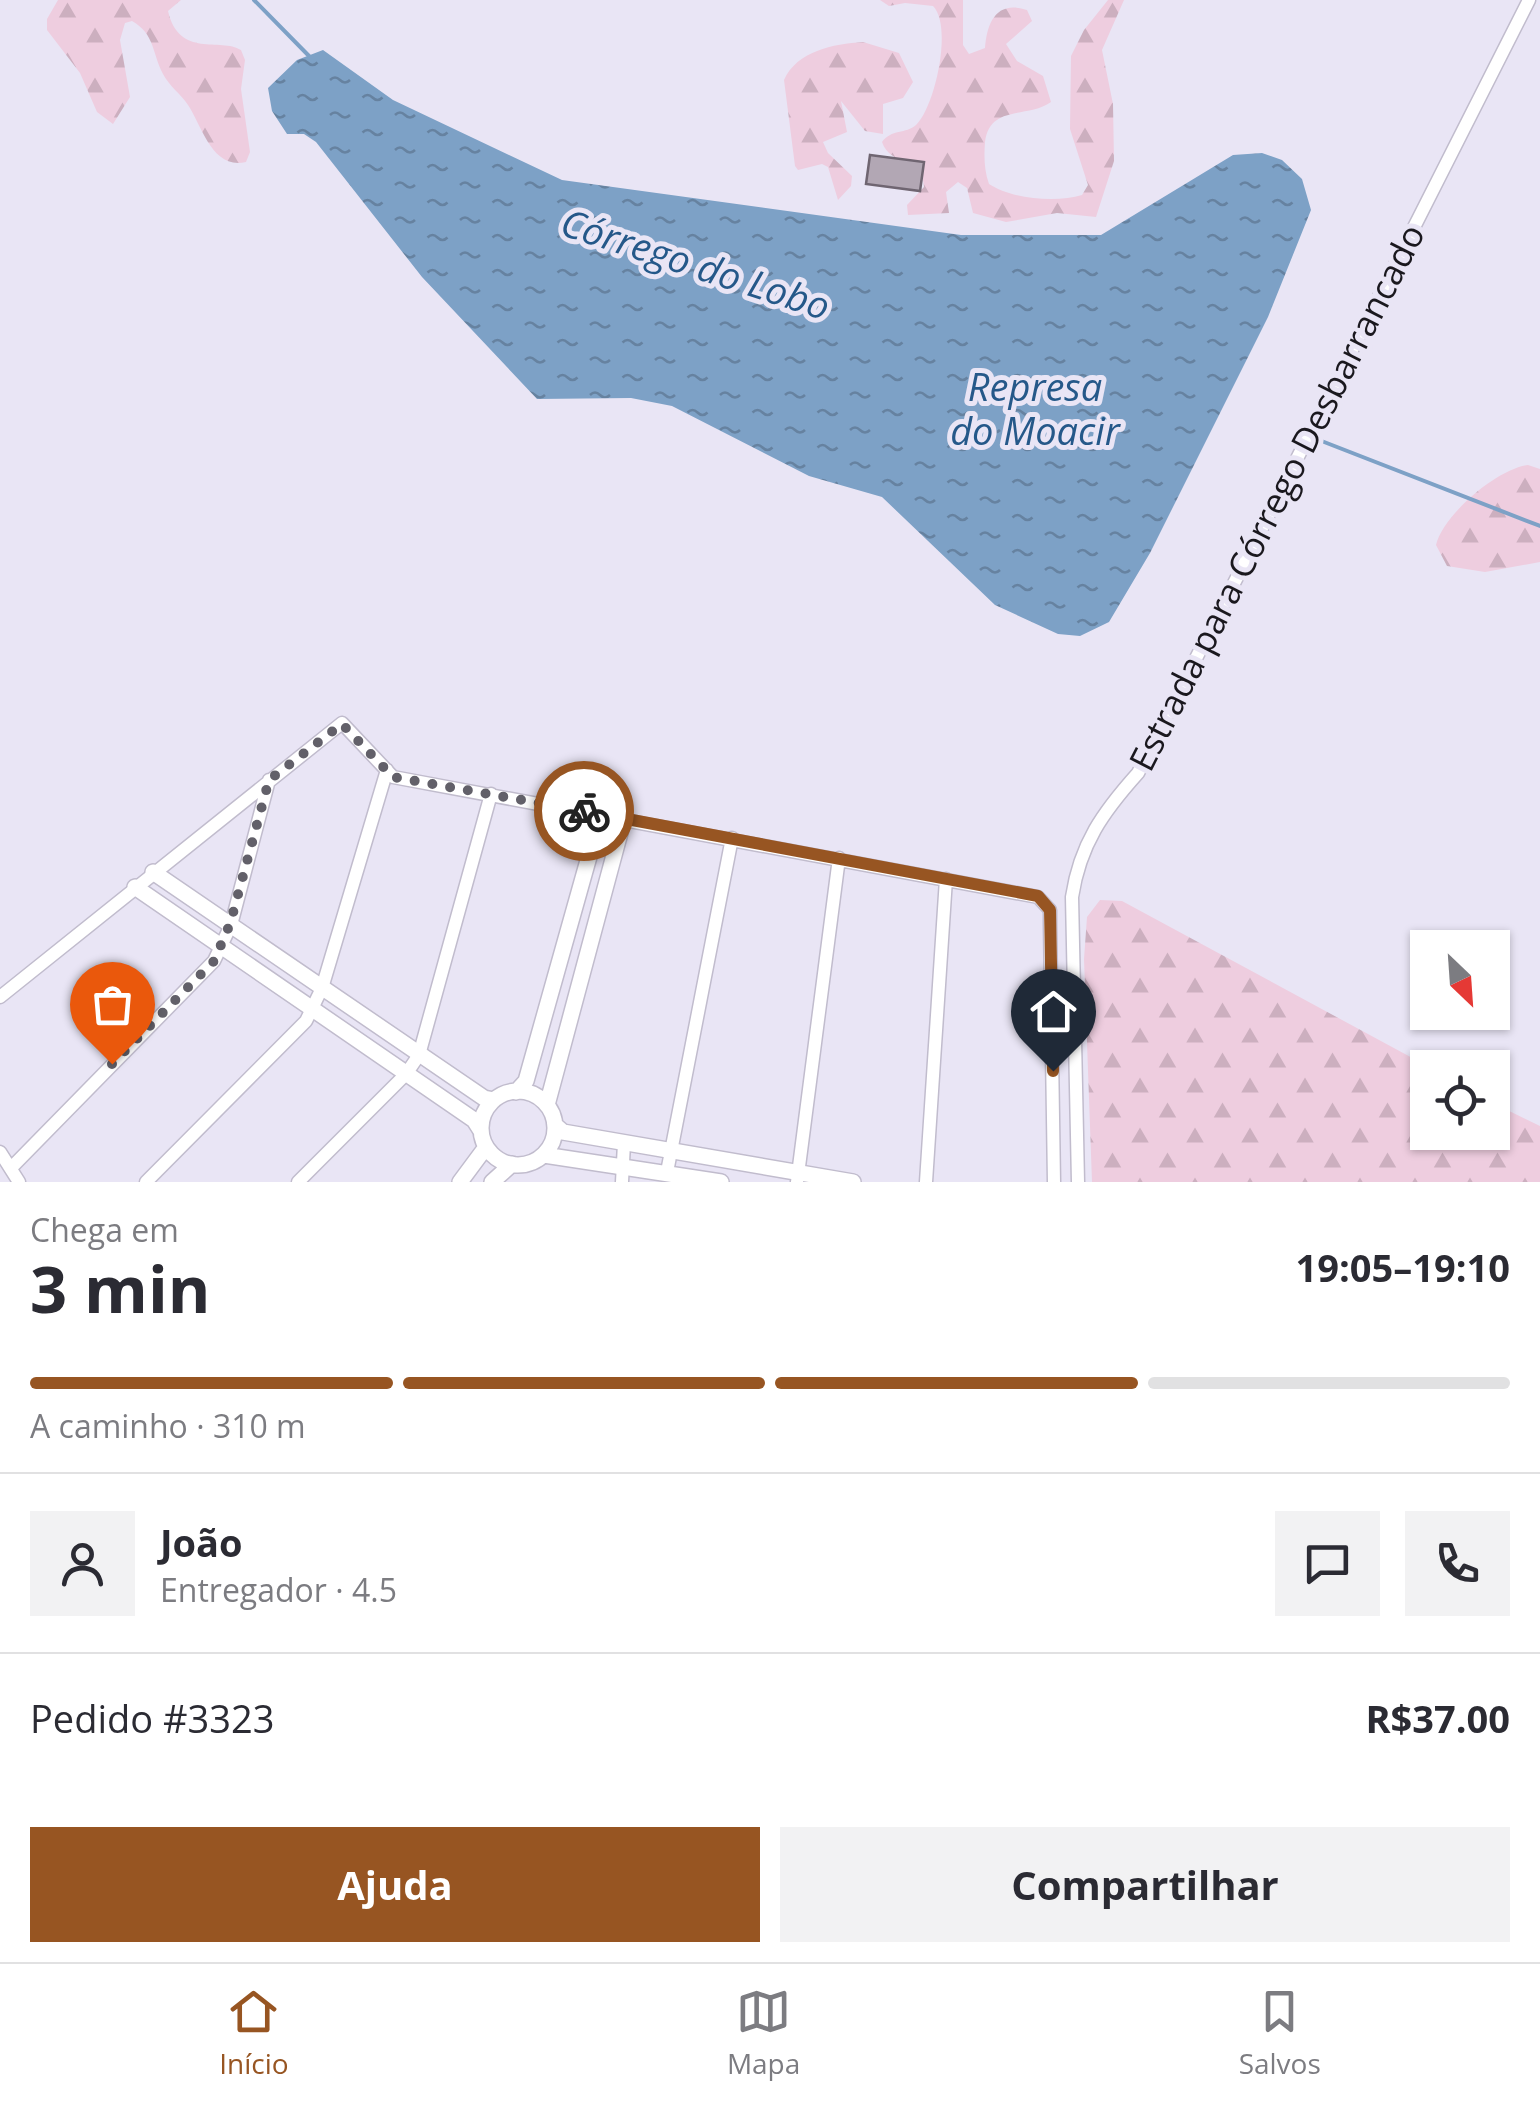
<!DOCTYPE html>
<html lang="pt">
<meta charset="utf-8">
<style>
body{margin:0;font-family:"Open Sans",sans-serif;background:#f2f2f3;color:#2b2b33;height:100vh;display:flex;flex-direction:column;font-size:38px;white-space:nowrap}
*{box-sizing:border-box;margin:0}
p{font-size:32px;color:#7c7c81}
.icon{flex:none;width:55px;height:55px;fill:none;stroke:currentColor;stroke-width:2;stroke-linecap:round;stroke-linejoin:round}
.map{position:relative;height:1182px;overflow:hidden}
.side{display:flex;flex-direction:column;background:#fff;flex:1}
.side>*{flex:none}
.needle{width:65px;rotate:155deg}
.tools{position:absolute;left:1410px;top:930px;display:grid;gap:20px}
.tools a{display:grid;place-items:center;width:100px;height:100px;border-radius:0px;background:#fff;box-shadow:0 2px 8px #0004;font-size:50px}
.pin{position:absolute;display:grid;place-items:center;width:85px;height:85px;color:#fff;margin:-102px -42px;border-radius:50% 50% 50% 0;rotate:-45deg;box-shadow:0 0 10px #0007}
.pin .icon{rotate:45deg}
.courier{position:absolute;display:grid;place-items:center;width:100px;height:100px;margin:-50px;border:8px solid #975522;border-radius:50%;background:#fff;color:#222;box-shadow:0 2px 12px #0007}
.overview em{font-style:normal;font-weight:700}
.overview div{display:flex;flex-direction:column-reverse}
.overview{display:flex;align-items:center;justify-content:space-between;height:170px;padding:0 30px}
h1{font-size:65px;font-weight:700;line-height:75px}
.bar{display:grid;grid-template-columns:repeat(4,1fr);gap:15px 10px;align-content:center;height:120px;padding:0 30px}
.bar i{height:12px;border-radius:8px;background:#e1e1e2}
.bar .on{background:#975522}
.bar p{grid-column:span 4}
.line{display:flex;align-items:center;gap:25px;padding:0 30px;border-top:2px solid #e1e1e2}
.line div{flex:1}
.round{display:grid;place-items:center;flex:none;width:105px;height:105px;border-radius:0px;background:#f2f2f3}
.action{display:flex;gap:20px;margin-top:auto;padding:20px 30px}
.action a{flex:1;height:115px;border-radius:0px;background:#975522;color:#fff;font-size:40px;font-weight:700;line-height:115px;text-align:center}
.action a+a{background:#f2f2f3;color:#2b2b33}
.dock{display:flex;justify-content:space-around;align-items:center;height:140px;border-top:2px solid #e1e1e2;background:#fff;font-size:28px;color:#7c7c81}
.dock a{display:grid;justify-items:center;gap:5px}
.dock .on{color:#975522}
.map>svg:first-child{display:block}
</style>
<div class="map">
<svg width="1540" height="1182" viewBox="0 0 1540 1182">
<defs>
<pattern id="forest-firs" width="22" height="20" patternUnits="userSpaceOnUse" patternTransform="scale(2.5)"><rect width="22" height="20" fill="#eecddf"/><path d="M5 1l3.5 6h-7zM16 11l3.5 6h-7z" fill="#ccafbf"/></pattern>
<pattern id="water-ripples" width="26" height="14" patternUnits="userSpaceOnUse" patternTransform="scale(2.5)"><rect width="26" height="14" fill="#7da1c6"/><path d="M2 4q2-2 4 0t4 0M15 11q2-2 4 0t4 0" fill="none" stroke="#6682a0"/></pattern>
</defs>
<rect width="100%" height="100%" fill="#e9e5f5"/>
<path fill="url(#forest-firs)" d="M 58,0 L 181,0 L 168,11 C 179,59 221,37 241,50 L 245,60 L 241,89 L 250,152 L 246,162 C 212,170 202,126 188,105 C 181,94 169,86 163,74 C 152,53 155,34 132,21 L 125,23 L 120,40 L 130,97 L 113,124 L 97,112 L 80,73 L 47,30 L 47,19 Z
M 880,0 L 963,0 L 963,45 L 969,54 L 985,48 C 987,23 996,0 1027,10 L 1032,21 L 1006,44 L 1017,61 L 1043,76 L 1051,102 C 1027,119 990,104 985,142 C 984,156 984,170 989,184 C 1012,199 1056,203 1082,195 L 1088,185 L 1070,129 L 1071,56 L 1084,30 L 1108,0 L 1124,0 L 1102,50 L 1113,104 L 1114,161 L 1096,217 L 1057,213 L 1006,222 L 973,213 L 967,188 L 958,182 L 946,192 L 949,213 L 908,215 L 907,205 L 924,187 C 924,159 890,166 882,142 C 891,129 906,134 916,125 C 935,107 953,26 933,6 L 905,3 L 889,6 Z
M 863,42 L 899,53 L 913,82 L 903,98 L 883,104 L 883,134 L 865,131 L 841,101 L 847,132 L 823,142 L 828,153 L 852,176 L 851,186 L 838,200 L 828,167 L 822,164 L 798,170 L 795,166 L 784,80 C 797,51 833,44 863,42 Z
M 1528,465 L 1540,469 L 1540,562 L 1485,572 L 1447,566 L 1436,545 C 1443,515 1497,469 1528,465 Z
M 1100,900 L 1122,901 L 1429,1067 L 1428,1132 L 1492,1132 L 1493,1103 L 1540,1126 L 1540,1182 L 1092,1182 L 1084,959 L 1087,917 Z"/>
<path fill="url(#water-ripples)" d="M 323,50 L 393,100 L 562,180 L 961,235 L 1101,235 L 1233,155 L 1262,153 L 1282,160 L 1302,179 L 1311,210 L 1268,317 L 1150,553 L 1109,622 L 1080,636 L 1058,634 L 995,605 L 882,497 L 809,476 L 672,406 L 631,398 L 537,399 L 422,277 L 316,142 L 304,134 L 287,134 L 272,111 L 268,88 L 297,60 Z"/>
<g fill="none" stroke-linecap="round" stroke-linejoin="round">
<path stroke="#7da1c6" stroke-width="4" d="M 254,0 L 310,57
M 1319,440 L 1540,526"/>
</g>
<path fill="#b2a7b4" stroke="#6f6571" stroke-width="2.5" d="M 870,155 L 924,162 L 920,191 L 866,184 Z"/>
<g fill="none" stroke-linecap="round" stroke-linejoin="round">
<g stroke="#c1bccd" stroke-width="15">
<path id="minor" d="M 0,997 L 342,723 L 393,777 L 1038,897 L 1050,910 L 1050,924 L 1054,1182
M 0,1152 L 19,1182
M 11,1168 L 214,961 L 231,925 L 269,780
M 667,1172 L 732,838
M 146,1182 L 306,1021 L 322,988 L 387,770
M 298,1182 L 406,1074 L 419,1055 L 491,794
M 622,1182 L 624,1143
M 797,1182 L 839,858
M 926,1182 L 946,879
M 1078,1182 L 1072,897 C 1080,844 1103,812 1138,773 L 1529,0"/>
</g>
<g stroke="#c1bccd" stroke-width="18">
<path id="tertiary" d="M 153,872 L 484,1098 L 494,1100
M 135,887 L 474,1120 L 481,1131
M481 1128a37 37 0 1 1 74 0a37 37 0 1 1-74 0Z
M 516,1092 L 526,1081 L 601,814
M 547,1105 L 624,818
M 555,1125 L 563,1132 L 853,1182
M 544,1155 L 721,1182
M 460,1182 L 486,1147
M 492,1182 L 512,1164"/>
</g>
<use href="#minor" stroke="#fff" stroke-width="12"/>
<use href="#tertiary" stroke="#fff" stroke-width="15"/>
</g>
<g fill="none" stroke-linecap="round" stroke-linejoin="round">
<path stroke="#626069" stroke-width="10" stroke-dasharray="0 18" d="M 112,1064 L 214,961 L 230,924 L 269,780 L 342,724 L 393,777 L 584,811"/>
<path stroke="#975522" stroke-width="12" d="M 584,811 L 1038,896 L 1050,910 L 1053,1071"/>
</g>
<g text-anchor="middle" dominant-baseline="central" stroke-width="10" stroke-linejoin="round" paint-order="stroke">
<g font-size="35" fill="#1a181e" stroke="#e9e5f5">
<text transform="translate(1276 497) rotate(-63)">Estrada para Córrego Desbarrancado</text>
</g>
<g font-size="38" font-style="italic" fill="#255889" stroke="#e9e5f5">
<text transform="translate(696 263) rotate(18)">Córrego do Lobo</text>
<text x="1035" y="386">Represa<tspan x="1035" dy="44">do Moacir</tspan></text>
</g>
</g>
</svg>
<div class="tools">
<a><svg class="needle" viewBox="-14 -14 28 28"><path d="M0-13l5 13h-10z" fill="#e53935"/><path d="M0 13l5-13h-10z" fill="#7c7c81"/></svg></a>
<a><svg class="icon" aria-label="locate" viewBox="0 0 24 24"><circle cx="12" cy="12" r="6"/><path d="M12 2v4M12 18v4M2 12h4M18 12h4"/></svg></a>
</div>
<div class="pin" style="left:112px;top:1064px;background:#ea580c"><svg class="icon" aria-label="bag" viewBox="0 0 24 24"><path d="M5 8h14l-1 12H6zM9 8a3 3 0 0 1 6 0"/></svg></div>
<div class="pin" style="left:1053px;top:1071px;background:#1f2937"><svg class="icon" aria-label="home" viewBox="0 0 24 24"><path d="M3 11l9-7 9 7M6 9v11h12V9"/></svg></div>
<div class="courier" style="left:584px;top:811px"><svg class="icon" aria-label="bike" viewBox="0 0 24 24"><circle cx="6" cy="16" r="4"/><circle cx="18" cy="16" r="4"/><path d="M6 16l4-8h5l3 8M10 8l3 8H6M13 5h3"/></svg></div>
</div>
<section class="side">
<div class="overview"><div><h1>3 min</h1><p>Chega em</p></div><em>19:05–19:10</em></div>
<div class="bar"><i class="on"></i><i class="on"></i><i class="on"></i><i></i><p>A caminho · 310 m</p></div>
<div class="line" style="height:180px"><a class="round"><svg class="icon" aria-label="person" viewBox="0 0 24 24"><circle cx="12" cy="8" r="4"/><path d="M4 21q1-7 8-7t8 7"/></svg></a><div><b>João</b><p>Entregador · 4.5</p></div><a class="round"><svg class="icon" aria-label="chat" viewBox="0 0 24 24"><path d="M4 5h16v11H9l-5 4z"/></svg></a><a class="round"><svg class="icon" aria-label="phone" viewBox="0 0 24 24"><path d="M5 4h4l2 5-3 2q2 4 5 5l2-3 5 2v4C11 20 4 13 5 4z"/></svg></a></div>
<div class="line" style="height:130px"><div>Pedido #3323</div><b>R$37.00</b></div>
<div class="action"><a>Ajuda</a><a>Compartilhar</a></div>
</section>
<nav class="dock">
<a class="on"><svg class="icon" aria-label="home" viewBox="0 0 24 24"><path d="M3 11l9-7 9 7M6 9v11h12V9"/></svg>Início</a>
<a><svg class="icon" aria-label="map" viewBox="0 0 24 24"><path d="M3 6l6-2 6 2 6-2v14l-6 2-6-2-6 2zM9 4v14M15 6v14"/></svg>Mapa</a>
<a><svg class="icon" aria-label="saved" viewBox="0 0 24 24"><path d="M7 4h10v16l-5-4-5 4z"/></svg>Salvos</a>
</nav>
